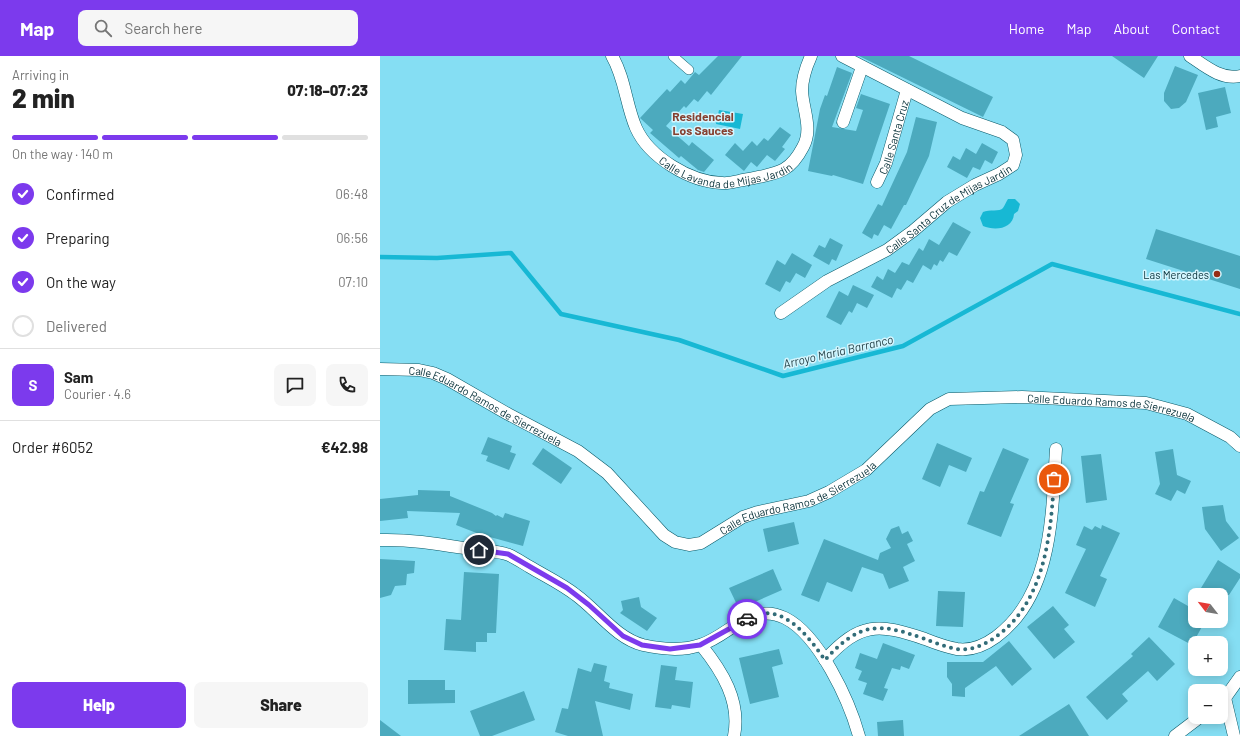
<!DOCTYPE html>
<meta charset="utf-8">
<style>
body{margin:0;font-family:Barlow,sans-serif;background:#f6f6f6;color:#222;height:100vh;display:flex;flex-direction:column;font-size:15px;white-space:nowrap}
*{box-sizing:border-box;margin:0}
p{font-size:13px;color:#767676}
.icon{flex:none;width:22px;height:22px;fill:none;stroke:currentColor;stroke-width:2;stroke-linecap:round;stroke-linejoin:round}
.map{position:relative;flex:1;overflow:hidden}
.sheet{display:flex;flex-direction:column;background:#fff;width:380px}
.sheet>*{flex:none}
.needle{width:26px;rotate:301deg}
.buttons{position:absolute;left:808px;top:532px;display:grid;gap:8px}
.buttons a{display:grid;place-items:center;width:40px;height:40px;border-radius:8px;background:#fff;box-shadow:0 2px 10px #0003;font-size:20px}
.pin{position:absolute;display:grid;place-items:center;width:34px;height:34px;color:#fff;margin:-17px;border:2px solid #fff;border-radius:50%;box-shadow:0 1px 4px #0007}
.courier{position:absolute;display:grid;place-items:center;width:40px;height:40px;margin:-20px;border:3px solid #7c3aed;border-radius:50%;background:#fff;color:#222;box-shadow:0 1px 5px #0007}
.summary em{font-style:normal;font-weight:800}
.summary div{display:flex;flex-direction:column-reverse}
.summary{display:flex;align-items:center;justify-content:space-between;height:68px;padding:0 12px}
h1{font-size:26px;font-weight:800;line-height:30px}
.bar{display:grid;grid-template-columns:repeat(4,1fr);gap:6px 4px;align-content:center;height:48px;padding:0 12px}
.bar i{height:5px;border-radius:3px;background:#e0e0e0}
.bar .selected{background:#7c3aed}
.bar p{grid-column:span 4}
.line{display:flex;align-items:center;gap:10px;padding:0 12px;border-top:1px solid #e0e0e0}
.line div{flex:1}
.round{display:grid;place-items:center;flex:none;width:42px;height:42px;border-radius:8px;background:#f6f6f6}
ol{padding:0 12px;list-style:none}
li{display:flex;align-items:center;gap:12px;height:44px}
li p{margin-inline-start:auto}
li .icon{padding:4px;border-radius:50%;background:#7c3aed;color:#fff;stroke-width:4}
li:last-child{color:#767676}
li i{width:22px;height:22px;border:2px solid #e0e0e0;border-radius:50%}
.button{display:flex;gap:8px;margin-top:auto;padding:8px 12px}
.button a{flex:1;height:46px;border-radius:8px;background:#7c3aed;color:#fff;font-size:16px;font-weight:800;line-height:46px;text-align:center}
.button a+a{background:#f6f6f6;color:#222}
header{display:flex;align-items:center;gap:24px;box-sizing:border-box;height:56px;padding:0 20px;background:#7c3aed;color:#fff}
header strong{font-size:19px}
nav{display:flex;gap:22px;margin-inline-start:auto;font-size:14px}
.search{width:280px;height:36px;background:#f6f6f6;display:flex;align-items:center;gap:10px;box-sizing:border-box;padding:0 14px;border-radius:8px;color:#767676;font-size:15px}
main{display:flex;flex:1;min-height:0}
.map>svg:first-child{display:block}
</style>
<header>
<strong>Map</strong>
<div class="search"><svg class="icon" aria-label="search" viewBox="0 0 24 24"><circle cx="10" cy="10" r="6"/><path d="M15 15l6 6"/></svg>Search here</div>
<nav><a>Home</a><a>Map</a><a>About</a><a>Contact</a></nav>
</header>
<main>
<section class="sheet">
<div class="summary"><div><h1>2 min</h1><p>Arriving in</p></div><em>07:18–07:23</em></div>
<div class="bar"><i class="selected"></i><i class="selected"></i><i class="selected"></i><i></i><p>On the way · 140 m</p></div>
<ol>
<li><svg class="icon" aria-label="check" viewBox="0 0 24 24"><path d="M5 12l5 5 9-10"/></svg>Confirmed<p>06:48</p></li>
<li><svg class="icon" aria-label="check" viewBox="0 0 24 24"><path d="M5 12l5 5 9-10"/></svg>Preparing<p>06:56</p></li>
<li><svg class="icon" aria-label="check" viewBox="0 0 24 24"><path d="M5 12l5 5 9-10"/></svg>On the way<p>07:10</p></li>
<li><i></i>Delivered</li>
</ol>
<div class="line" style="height:72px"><b class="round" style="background:#7c3aed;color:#fff">S</b><div><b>Sam</b><p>Courier · 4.6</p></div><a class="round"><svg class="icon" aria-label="chat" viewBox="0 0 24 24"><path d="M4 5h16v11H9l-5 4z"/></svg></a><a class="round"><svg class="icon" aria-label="phone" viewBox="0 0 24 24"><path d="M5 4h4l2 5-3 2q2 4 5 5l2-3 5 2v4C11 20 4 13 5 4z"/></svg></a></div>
<div class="line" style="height:52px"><div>Order #6052</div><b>€42.98</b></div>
<div class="button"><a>Help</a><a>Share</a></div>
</section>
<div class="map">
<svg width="860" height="680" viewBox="0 0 860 680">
<rect width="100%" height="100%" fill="#85def3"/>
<path fill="#17b8d4" d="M 339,54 L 363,58 L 360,73 L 336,68 Z
M 628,143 L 635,143 L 640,148 L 638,155 L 634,158 C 633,173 615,175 603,170 L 600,162 L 603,156 C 609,153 620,156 623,152 C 625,149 626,146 628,143 Z"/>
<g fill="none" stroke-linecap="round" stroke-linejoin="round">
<path stroke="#17b8d4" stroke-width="4.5" d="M 0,201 L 57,202 L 131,197 L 181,258 L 299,284 L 403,320 L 523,290 L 672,208 L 860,258"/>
</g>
<path fill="#4caabe" d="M 338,0 L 362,0 L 331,39 L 327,35 L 318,46 L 314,43 L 306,52 L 304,50 L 286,70 L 309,90 L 312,86 L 334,104 L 324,116 L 318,114 L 301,100 L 299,102 L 270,77 L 273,74 L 260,62 L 287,33 L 290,36 L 301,24 L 305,28 L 315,16 L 319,19 Z
M 479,0 L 529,0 L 613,41 L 603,61 Z
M 732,0 L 778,0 L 764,22 Z
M 795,10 L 818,19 L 806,46 L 799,52 L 791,53 L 784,45 L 784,37 Z
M 457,11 L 472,17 L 452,71 L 476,75 L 483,54 L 476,52 L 481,38 L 510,48 L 483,128 L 453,119 L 452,120 L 428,115 L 440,53 L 445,39 L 447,40 Z
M 845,31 L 851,57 L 836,61 L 838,71 L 826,74 L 818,37 Z
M 536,61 L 557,66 L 549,100 L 526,149 L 524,149 L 511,173 L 504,169 L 498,180 L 494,178 L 492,183 L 482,177 L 498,148 L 502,150 L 527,96 Z
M 400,71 L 411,79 L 402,91 L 405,93 L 395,105 L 387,99 L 377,111 L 371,106 L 364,115 L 345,99 L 355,87 L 363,95 L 372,85 L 377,90 L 384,82 L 388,85 Z
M 602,87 L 618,96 L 612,108 L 605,104 L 600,114 L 593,111 L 587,122 L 567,111 L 573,100 L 580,104 L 586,92 L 596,98 Z
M 573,166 L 591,176 L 577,200 L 569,196 L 563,206 L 560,204 L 557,210 L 554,208 L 551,214 L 543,209 L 533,227 L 527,224 L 521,234 L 517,232 L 512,242 L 491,231 L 497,220 L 503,224 L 508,213 L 515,217 L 522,206 L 529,209 L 539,192 L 543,195 L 549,183 L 559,189 Z
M 776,173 L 860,200 L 860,233 L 766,203 Z
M 450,182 L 463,189 L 456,205 L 452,203 L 449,209 L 433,200 L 439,189 L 445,192 Z
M 412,197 L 432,209 L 425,222 L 416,217 L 410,227 L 406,225 L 400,236 L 385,228 L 397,204 L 405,209 Z
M 473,229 L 494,239 L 487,252 L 477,247 L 472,257 L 469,255 L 461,269 L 446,261 L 459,235 L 468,240 Z
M 108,381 L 132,390 L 130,396 L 136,398 L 129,414 L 106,405 L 108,400 L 101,398 Z
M 557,387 L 592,402 L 586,416 L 569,409 L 560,431 L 542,423 Z
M 163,392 L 192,412 L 181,428 L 152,408 Z
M 623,392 L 649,403 L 630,447 L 634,448 L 621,481 L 587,468 L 600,435 L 604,436 Z
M 793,393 L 797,419 L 811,425 L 805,438 L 797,434 L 791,445 L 775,438 L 780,428 L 775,396 Z
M 721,398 L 727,444 L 706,447 L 701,400 Z
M 38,434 L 70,435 L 70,440 L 112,457 L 116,460 L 117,459 L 123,462 L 125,457 L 150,465 L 143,490 L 99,478 L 76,469 L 80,457 L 27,455 L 28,462 L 0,465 L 0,443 L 38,439 Z
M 843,449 L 846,465 L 859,482 L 841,495 L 825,473 L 822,451 Z
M 414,466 L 419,488 L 388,496 L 383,473 Z
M 722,469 L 740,477 L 720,520 L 727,523 L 715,551 L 685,537 L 706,493 L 696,489 L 704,470 L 712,474 L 715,470 L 721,473 Z
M 519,470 L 522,478 L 528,475 L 533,485 L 527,488 L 535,505 L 523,511 L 529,525 L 509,533 L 503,518 L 482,511 L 472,536 L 447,526 L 439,546 L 421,539 L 444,483 L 498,504 L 500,497 L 511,492 L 506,483 L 511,473 Z
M 0,503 L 35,505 L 34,517 L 27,518 L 26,529 L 15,530 L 11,539 L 0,542 Z
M 838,504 L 860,518 L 860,522 L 849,539 L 832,539 L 821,532 Z
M 393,513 L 402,534 L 359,553 L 349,532 Z
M 84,516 L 119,518 L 116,577 L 107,577 L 107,586 L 96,586 L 96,596 L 64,594 L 66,563 L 81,564 Z
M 558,535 L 585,536 L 583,571 L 556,570 Z
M 259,541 L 261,551 L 277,562 L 267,575 L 240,557 L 243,554 L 241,545 Z
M 794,542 L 815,554 L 815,565 L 825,565 L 812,589 L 778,571 Z
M 673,550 L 689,569 L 684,573 L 695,586 L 674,603 L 647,571 Z
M 769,581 L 795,608 L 777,625 L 768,615 L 742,638 L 748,645 L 727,664 L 706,641 L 753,600 L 751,598 Z
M 629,585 L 652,613 L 632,630 L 616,610 L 585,632 L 585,641 L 572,640 L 572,628 L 567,621 L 567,606 L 603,606 Z
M 503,587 L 535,599 L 529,613 L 521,610 L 520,614 L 512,612 L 504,632 L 508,633 L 503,645 L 483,638 L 487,627 L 478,624 L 482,615 L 475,612 L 480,597 L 497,603 Z
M 399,593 L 403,608 L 392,611 L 399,641 L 370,648 L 359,602 Z
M 214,607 L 227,610 L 224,625 L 230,627 L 229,632 L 253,638 L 250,654 L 215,645 L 223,680 L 188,680 L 175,676 L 182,652 L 188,653 L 198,612 L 211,616 Z
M 281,609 L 297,611 L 295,624 L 313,626 L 310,652 L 292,649 L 291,653 L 275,651 Z
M 28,624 L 65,624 L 65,634 L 75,634 L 75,647 L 28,648 Z
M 144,635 L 155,664 L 112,680 L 100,680 L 90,655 Z
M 689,648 L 709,680 L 639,680 Z
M 0,664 L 21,680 L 0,680 Z
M 523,664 L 524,680 L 498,680 L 497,666 Z"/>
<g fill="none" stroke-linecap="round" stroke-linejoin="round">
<g stroke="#085867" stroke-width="10">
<path id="pedestrian" d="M 293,0 L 309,14"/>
</g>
<g stroke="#085867" stroke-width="13">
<g id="minor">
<path id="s1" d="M 232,0 C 245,22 246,49 256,72 C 269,101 310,126 342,127 C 350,128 360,124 369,123 C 396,117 409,118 423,91 C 433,73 423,54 422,35 C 422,22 426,11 431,0"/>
<path d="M 810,0 C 825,10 841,24 860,20"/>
<path d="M 463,66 L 482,11"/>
<path id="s2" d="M 497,126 L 506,107 L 527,34"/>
<path id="s3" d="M 401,257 L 447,225 L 507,194 L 533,175 L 567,146 L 595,129 L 619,118 L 633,109 L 636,99 L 633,84 L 622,76 L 582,62 L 462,0"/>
<path id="s4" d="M 0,313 L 39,314 L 53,317 L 67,323 L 128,358 L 198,395 L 227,417 L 284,479 L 295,486 L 309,489 L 321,487 L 363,461 L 378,456 L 429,445 L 449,436 L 486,414 L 550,353 L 569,343 L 642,341 L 766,347 L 807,358 L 850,381 L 860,390"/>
<path d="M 0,484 C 33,483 64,489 96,494 C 106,495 119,495 129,499 C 136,502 143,507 150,511 C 165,520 182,528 196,539 C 218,555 236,582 263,589 C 281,593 303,595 320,589 C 350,580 370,545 405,562 C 439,579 469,644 479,680"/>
<path d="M 321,589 C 342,615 361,645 354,680"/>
<path d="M 445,604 C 480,566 498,567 545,583 C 555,587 566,591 577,593 C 591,595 605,589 616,581 C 673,539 672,457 676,393"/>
<path d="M 845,642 L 854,680"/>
<path d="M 841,645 L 845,642 L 860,621"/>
<path d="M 795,680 L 820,661"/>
</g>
</g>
<use href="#pedestrian" stroke="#fff" stroke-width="9"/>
<use href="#minor" stroke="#fff" stroke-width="12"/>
</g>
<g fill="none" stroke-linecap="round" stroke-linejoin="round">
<path stroke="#326c78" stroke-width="4" stroke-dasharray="0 7.2" d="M 367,563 C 401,543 428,580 445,604 C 479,567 497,566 542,582 C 553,586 565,591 577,593 C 591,595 605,589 617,580 C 665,545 671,478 674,423"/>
<path stroke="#7c3aed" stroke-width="5" d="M 99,494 L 128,498 L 187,532 L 209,549 L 243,580 L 262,589 L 290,593 L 320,589 L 367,563"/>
</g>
<circle fill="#962d15" stroke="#d5f6fe" stroke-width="1.5" cx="837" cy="218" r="4"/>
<g text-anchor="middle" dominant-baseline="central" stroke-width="3" stroke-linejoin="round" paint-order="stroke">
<g font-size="11" fill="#052e36" stroke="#d5f6fe">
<text stroke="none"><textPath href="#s2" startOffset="48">Calle Santa Cruz</textPath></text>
<text stroke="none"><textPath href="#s1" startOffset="185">Calle Lavanda de Mijas Jardín</textPath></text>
<text stroke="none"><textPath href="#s3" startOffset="198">Calle Santa Cruz de Mijas Jardin</textPath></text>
<text stroke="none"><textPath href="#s4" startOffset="114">Calle Eduardo Ramos de Sierrezuela</textPath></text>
<text stroke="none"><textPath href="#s4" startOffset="834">Calle Eduardo Ramos de Sierrezuela</textPath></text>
<text stroke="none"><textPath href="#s4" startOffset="486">Calle Eduardo Ramos de Sierrezuela</textPath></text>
</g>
<g font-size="11" fill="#052e36" stroke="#d5f6fe" text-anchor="end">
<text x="829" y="218">Las Mercedes</text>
</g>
<g font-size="12" font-weight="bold" fill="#864030" stroke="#d5f6fe">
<text x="323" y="60">Residencial<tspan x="323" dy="14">Los Sauces</tspan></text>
</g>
<g font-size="12" font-style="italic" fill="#27444b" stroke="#d5f6fe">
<text transform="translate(458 295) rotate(-13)">Arroyo Maria Barranco</text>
</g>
</g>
</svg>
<div class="buttons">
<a><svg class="needle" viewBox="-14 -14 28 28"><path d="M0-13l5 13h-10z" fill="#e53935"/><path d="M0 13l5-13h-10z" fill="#767676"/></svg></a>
<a>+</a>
<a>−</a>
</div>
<div class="pin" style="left:674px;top:423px;background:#ea580c"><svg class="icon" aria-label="bag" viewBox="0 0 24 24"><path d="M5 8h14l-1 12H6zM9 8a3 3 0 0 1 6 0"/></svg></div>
<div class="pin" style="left:99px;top:494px;background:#1f2937"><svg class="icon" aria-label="home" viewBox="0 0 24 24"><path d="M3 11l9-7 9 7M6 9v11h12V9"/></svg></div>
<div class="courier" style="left:367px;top:563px"><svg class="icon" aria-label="car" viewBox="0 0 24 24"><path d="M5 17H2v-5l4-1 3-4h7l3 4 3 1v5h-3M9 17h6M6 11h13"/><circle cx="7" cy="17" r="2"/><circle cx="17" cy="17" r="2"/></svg></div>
</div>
</main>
